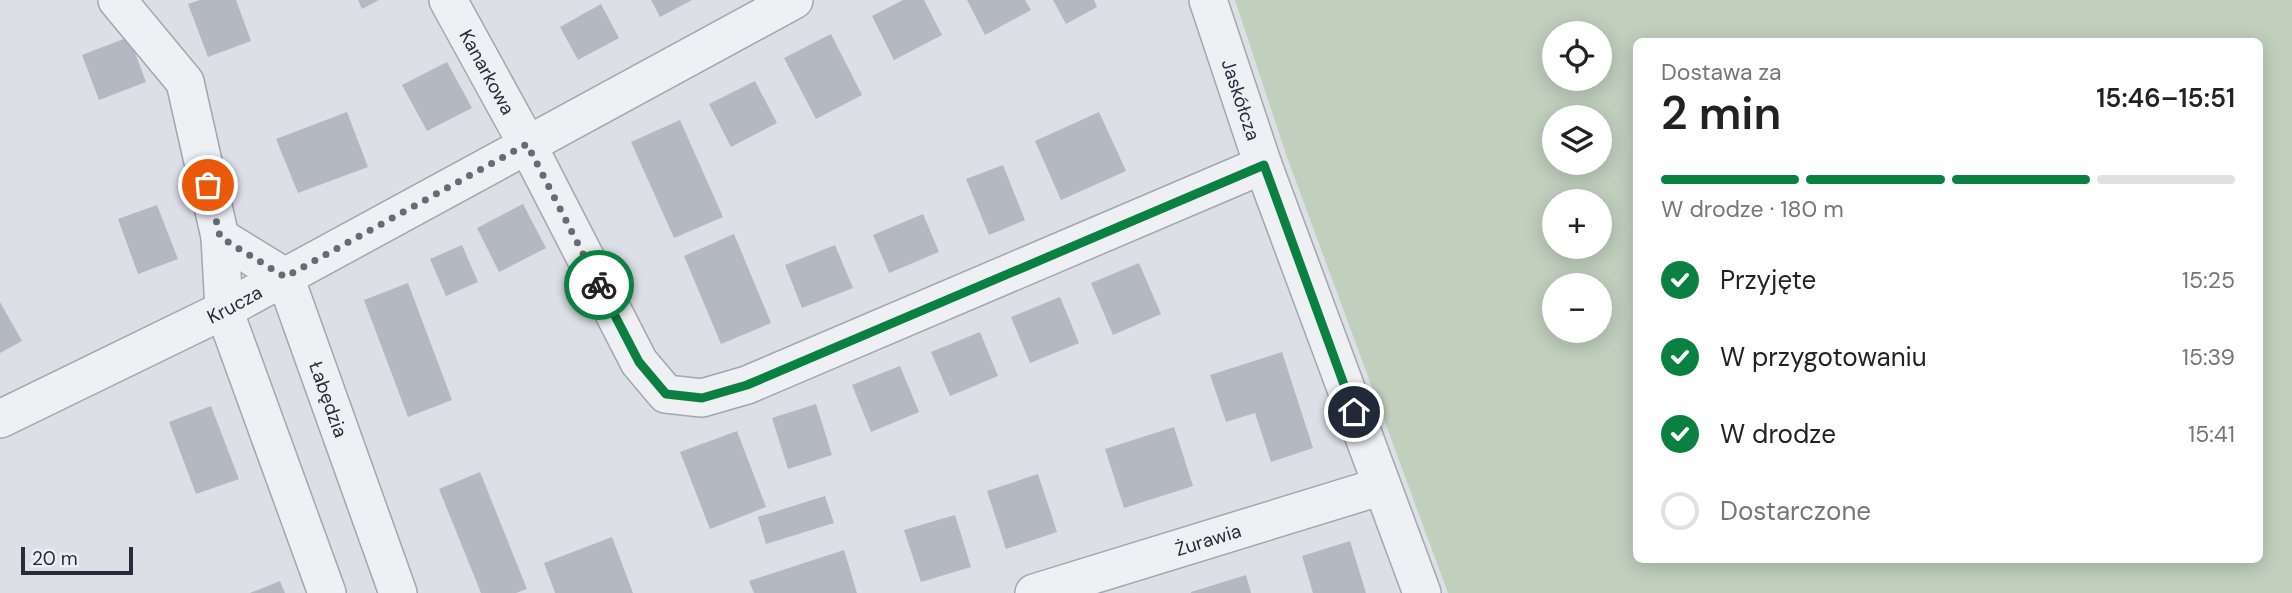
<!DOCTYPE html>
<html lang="pl">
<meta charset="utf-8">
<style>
body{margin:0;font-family:"DM Sans",sans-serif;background:#f6f6f6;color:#222;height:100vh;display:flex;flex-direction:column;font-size:26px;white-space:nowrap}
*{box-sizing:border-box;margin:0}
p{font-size:23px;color:#767676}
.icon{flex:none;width:38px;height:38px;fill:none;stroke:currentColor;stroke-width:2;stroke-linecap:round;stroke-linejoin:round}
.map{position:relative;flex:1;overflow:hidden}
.details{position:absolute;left:1633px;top:38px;width:630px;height:525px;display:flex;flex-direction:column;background:#fff;border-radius:10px;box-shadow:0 4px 18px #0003}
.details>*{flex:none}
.controls{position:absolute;left:1542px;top:21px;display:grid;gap:14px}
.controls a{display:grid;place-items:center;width:70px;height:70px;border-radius:50%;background:#fff;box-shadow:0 4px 18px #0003;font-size:35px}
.scale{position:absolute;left:21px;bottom:18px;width:112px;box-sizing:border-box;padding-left:7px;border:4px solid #262c3c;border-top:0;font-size:19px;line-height:24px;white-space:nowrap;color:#262c3c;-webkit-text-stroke:5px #ebeef4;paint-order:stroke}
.pin{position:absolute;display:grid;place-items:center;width:60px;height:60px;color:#fff;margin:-30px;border:4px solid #fff;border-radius:50%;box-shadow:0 2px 7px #0007}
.courier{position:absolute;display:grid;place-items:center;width:70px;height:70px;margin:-35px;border:5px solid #0b8043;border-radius:50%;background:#fff;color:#222;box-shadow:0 2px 9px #0007}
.summary em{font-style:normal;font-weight:600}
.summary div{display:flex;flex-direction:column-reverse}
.summary{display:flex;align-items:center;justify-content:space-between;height:119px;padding:0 28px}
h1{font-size:46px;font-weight:600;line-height:52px}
.bar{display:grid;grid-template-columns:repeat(4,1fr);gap:10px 7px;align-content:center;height:84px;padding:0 28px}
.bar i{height:9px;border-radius:5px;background:#e0e0e0}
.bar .current{background:#0b8043}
.bar p{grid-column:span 4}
ol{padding:0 28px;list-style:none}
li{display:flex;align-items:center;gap:21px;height:77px}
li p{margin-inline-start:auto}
li .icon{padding:7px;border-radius:50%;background:#0b8043;color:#fff;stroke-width:4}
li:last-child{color:#767676}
li i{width:38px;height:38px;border:4px solid #e0e0e0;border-radius:50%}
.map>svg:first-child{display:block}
</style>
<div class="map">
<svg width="2292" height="593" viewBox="0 0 2292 593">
<rect width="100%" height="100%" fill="#dcdfe6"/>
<path fill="#c0d0bd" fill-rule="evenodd" d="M 1235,0 L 2292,0 L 2292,593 L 1448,593 L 1287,157 ZM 1554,33 L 1600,33 L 1600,79 L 1554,79 ZM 1636,42 L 2259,42 L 2259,560 L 1636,560 ZM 1554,117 L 1600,117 L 1600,163 L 1554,163 ZM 1554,201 L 1600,201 L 1600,247 L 1554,247 ZM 1554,285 L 1600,285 L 1600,331 L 1554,331 Z"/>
<path fill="#b3b8c3" d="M 200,0 L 236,0 L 251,41 L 208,57 L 188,4 Z
M 358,0 L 379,0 L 362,9 Z
M 651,0 L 692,0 L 660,17 Z
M 903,0 L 924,0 L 942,35 L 894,60 L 872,16 Z
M 967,0 L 1025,0 L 1031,10 L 985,35 Z
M 1053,0 L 1094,0 L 1097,7 L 1066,24 Z
M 601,4 L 619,38 L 578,60 L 560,27 Z
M 831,34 L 862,95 L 816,119 L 784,58 Z
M 129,37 L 146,82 L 99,100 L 82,55 Z
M 447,62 L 472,108 L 427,131 L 402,85 Z
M 755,81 L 777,123 L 731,147 L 709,104 Z
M 347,112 L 368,167 L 298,193 L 276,139 Z
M 1099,112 L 1126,171 L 1061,200 L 1035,141 Z
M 680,120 L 723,217 L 674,238 L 631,142 Z
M 1003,165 L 1025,220 L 989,235 L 966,179 Z
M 523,204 L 546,248 L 499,272 L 477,228 Z
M 157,205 L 178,259 L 138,274 L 118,219 Z
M 923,214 L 939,252 L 889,273 L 873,235 Z
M 734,234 L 771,323 L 721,344 L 684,256 Z
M 462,245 L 478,282 L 446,296 L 430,259 Z
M 835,245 L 853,288 L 802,308 L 785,265 Z
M 1139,263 L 1161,314 L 1113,335 L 1091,283 Z
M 408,283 L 452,400 L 408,417 L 364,300 Z
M 1060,297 L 1079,343 L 1030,363 L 1011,317 Z
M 0,302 L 22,341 L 0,353 Z
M 980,332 L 998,376 L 950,396 L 931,352 Z
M 1282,352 L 1313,448 L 1271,462 L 1255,413 L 1226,422 L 1210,375 Z
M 900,366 L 919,412 L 871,432 L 852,385 Z
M 816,404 L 832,455 L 788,469 L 772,418 Z
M 211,406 L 239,479 L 196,494 L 169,422 Z
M 1174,427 L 1193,486 L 1124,508 L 1105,449 Z
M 737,431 L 766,507 L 710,529 L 680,452 Z
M 480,472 L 527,589 L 516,593 L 481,593 L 439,489 Z
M 1038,474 L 1057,532 L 1006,549 L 987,491 Z
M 825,496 L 834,523 L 766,544 L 758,517 Z
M 955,515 L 971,567 L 921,582 L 904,530 Z
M 612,537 L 633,593 L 555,593 L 544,563 Z
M 1350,541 L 1366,593 L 1313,593 L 1302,556 Z
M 844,550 L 857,593 L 754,593 L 749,581 Z
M 1246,575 L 1251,593 L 1191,593 L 1191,592 Z
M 280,581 L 285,593 L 250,593 Z"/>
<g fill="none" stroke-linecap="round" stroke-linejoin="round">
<g stroke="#a2a6b0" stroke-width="40">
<g id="street">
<path d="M 117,0 L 185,82 L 220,237 L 224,310 L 327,593"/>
<path id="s1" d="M 448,0 L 527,144 L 639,362 L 666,394 L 702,398 L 747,385 L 1263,165"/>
<path id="s2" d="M 1208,0 L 1263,165 L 1422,593"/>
<path id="s3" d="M 220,237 L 285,277 L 398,593"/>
<path id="s4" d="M 0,419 L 224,310 L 794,0"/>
<path id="s5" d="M 1034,593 L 1382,486"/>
</g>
</g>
<use href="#street" stroke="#eef0f4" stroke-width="37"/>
</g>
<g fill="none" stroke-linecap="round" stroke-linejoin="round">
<path stroke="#666b78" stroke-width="7" stroke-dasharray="0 12.6" d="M 208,185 L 220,237 L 285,277 L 527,144 L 599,285"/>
<path stroke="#0b8043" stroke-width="9" d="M 599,285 L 639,362 L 666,394 L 702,398 L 747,385 L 1264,165 L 1354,412"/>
</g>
<g text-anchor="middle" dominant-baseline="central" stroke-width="5" stroke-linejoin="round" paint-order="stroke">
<g font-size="19" fill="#262c3c" stroke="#ebeef4">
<text stroke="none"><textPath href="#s1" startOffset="82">Kanarkowa</textPath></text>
<text stroke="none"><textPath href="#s2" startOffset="105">Jaskółcza</textPath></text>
<text stroke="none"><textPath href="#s4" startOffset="261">Krucza</textPath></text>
<text stroke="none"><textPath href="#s3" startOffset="206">Łabędzia</textPath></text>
<text stroke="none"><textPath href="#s5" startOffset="182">Żurawia</textPath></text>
</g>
</g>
</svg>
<div class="controls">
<a><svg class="icon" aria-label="locate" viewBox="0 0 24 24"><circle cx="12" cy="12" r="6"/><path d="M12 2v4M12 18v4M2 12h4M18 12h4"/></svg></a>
<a><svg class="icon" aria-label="layers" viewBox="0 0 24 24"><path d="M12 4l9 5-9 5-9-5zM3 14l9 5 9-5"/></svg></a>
<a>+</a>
<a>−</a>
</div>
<div class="scale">20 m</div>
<div class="pin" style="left:208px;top:185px;background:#ea580c"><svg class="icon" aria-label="bag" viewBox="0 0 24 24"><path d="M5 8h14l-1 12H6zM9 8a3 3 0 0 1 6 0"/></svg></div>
<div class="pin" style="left:1354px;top:412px;background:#1f2937"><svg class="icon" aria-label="home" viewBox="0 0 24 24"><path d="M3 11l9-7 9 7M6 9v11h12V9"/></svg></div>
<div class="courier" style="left:599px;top:285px"><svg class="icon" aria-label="bike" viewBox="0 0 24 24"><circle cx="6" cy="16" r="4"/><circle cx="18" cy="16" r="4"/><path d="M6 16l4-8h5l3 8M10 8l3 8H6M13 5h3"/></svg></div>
<section class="details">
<div class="summary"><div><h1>2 min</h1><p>Dostawa za</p></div><em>15:46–15:51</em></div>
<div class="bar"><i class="current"></i><i class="current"></i><i class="current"></i><i></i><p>W drodze · 180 m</p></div>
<ol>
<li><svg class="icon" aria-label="check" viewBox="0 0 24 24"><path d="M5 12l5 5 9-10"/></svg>Przyjęte<p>15:25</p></li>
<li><svg class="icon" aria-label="check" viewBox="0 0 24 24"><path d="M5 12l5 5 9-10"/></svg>W przygotowaniu<p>15:39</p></li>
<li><svg class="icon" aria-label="check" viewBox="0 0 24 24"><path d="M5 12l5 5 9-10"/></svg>W drodze<p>15:41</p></li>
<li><i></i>Dostarczone</li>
</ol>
</section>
</div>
